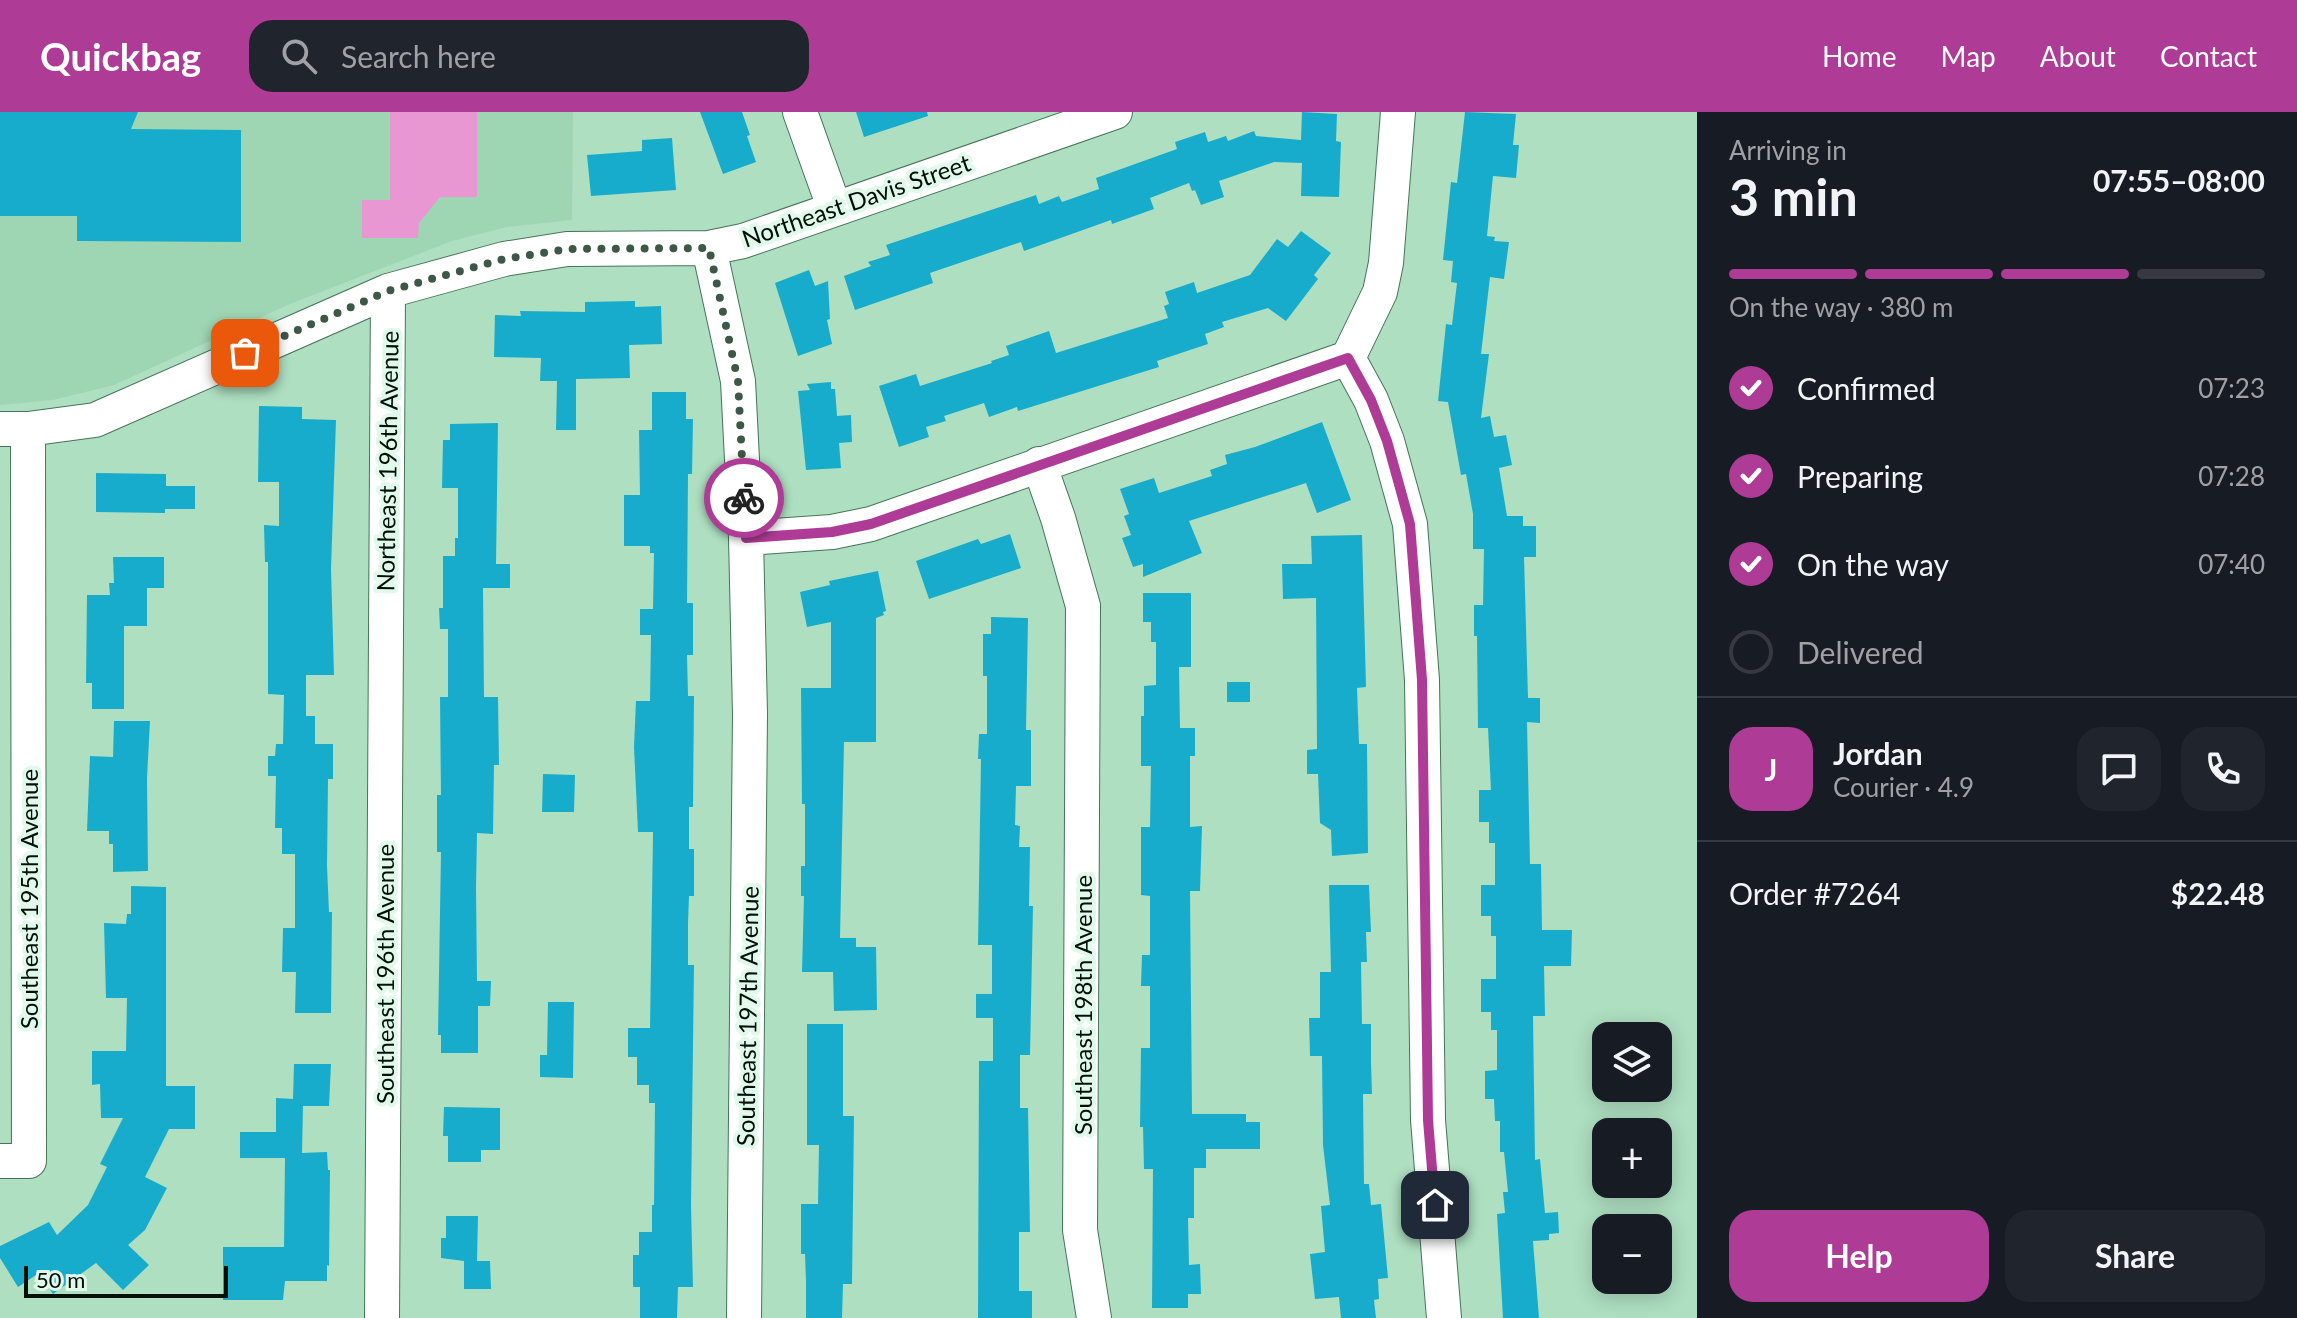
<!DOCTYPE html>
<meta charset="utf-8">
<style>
body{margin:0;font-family:Lato,sans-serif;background:#20242c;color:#f1f3f6;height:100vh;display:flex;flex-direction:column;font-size:30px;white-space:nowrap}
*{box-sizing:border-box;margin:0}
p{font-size:26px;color:#9ea1a6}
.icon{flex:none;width:44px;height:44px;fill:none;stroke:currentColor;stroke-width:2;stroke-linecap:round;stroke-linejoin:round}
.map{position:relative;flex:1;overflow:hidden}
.side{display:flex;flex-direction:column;background:#171b24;width:600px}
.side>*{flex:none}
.buttons{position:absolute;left:1592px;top:910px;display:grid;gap:16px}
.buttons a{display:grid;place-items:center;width:80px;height:80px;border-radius:16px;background:#171b24;box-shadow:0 4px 20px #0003;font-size:40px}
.scale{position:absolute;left:24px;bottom:20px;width:204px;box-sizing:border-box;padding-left:8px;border:4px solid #011006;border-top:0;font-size:22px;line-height:28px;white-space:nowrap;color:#011006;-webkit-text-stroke:6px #e1f9ea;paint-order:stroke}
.pin{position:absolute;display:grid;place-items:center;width:68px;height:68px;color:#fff;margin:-34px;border-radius:16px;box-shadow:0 4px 12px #0006}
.courier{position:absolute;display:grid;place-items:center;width:80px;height:80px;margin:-40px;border:6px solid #ae3b95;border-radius:50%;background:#fff;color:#222;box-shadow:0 2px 10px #0007}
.overview em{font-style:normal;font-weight:700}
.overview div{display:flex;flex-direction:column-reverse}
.overview{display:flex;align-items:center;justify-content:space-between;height:136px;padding:0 32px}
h1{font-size:52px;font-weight:700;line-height:60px}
.bar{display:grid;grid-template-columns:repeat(4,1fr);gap:12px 8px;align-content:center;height:96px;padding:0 32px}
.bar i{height:10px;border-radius:6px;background:#363941}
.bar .current{background:#ae3b95}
.bar p{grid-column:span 4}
.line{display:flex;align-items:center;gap:20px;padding:0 32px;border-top:2px solid #363941}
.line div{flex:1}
.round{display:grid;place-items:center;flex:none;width:84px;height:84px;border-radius:24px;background:#20242c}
ol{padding:0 32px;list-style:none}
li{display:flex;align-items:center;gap:24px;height:88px}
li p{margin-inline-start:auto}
li .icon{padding:8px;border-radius:50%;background:#ae3b95;color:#fff;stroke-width:4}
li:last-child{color:#9ea1a6}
li i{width:44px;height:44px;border:4px solid #363941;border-radius:50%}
.action{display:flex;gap:16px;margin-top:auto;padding:16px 32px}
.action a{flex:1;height:92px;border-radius:24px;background:#ae3b95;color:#fff;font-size:32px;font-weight:700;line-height:92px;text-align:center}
.action a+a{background:#20242c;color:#f1f3f6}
header{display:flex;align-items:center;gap:48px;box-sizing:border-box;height:112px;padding:0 40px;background:#ae3b95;color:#fff}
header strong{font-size:38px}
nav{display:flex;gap:44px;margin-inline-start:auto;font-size:28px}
.search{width:560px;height:72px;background:#20242c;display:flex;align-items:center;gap:20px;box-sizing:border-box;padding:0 28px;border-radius:24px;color:#9ea1a6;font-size:30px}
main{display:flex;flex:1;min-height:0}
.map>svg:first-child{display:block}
</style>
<header>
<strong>Quickbag</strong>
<div class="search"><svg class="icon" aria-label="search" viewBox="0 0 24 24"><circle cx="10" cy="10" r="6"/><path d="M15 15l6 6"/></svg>Search here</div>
<nav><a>Home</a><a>Map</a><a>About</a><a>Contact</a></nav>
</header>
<main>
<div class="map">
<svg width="1697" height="1206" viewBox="0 0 1697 1206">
<rect width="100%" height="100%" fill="#aedfc1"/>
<path fill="#9ed6b3" d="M 0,0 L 573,0 L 572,108 L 507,115 L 452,129 L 290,192 L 114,273 L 53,288 L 0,293 Z"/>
<path fill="#e997d2" d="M 390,0 L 477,0 L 477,85 L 440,85 L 419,111 L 418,126 L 362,126 L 362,88 L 390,88 Z"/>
<path fill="#18accc" d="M 0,0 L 138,0 L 131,17 L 241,18 L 241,130 L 77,129 L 77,104 L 0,104 Z
M 700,0 L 742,0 L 750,23 L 747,24 L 756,50 L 723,62 Z
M 856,0 L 927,0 L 928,4 L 864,25 Z
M 1302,0 L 1337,2 L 1336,29 L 1341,30 L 1339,85 L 1301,84 L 1302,51 L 1274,50 L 1219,69 L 1224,85 L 1201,93 L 1195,78 L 1192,79 L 1189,71 L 1150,86 L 1154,97 L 1112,112 L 1111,108 L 1024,139 L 1021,130 L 930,161 L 933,171 L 855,198 L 844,164 L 871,154 L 868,150 L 890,143 L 886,133 L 1036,83 L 1039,92 L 1059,84 L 1062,90 L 1099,77 L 1096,66 L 1177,37 L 1175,30 L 1205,20 L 1208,30 L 1226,24 L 1228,29 L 1254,19 L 1256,24 L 1301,28 Z
M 1465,0 L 1516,2 L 1513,33 L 1519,33 L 1516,66 L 1493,64 L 1487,124 L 1495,125 L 1494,129 L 1509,130 L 1504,167 L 1490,165 L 1481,242 L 1489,242 L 1481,306 L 1490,304 L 1494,325 L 1506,323 L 1512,353 L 1499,356 L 1507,404 L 1523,404 L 1523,414 L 1536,414 L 1536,445 L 1524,445 L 1528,586 L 1540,586 L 1540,611 L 1527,610 L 1530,752 L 1541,752 L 1542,818 L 1572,818 L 1571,854 L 1544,854 L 1545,904 L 1533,904 L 1535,1048 L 1540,1047 L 1545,1101 L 1558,1100 L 1559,1121 L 1549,1122 L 1549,1128 L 1533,1129 L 1539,1206 L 1503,1206 L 1497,1102 L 1505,1101 L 1503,1080 L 1508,1080 L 1504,1040 L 1500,1040 L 1500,1009 L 1495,1009 L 1494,987 L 1485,987 L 1485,959 L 1497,958 L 1497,918 L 1491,918 L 1491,900 L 1481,900 L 1481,867 L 1496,867 L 1496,824 L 1491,824 L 1491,804 L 1481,804 L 1481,773 L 1495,773 L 1495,731 L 1489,731 L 1489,710 L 1479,710 L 1479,678 L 1491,678 L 1488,616 L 1478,616 L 1477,524 L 1474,524 L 1474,493 L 1483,493 L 1484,437 L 1473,437 L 1473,402 L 1466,362 L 1461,363 L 1448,290 L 1438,289 L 1446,212 L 1452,213 L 1457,171 L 1451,170 L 1453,149 L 1443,148 L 1451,70 L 1457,71 Z
M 672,26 L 676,78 L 591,84 L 587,43 L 642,39 L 642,28 Z
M 1301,119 L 1331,141 L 1314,163 L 1318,167 L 1286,209 L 1268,196 L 1222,210 L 1224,215 L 1205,222 L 1208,232 L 1157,249 L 1159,255 L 1018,299 L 1017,295 L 989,305 L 984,291 L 944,304 L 946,309 L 926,315 L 929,325 L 899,335 L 879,274 L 916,262 L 920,274 L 992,251 L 991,249 L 1009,243 L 1006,234 L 1049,219 L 1056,241 L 1168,206 L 1164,194 L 1169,192 L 1165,180 L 1194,170 L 1197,181 L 1250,163 L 1277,127 L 1288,135 Z
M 809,158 L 815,174 L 828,169 L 830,207 L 827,208 L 832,232 L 798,244 L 775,171 Z
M 635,189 L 635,195 L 661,194 L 662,232 L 629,233 L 630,266 L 576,267 L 576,318 L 556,318 L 557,269 L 540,269 L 541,246 L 494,245 L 495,203 L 521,204 L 520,199 L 585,200 L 585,190 Z
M 831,270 L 831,277 L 835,277 L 837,304 L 851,303 L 852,330 L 839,331 L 841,356 L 806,358 L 798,279 L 810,278 L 807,272 Z
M 652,280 L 686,280 L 686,307 L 693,307 L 692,362 L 688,362 L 687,491 L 693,491 L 693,543 L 687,543 L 688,584 L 694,584 L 693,695 L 689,695 L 689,737 L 694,737 L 694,784 L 689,784 L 688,811 L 688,853 L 694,853 L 691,1093 L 693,1175 L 678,1175 L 677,1206 L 640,1206 L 640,1175 L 633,1175 L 633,1143 L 639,1143 L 639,1120 L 652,1120 L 652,1093 L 654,1093 L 655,991 L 649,991 L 649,973 L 637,973 L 637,945 L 628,945 L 628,916 L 650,916 L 653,723 L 653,720 L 638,720 L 634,635 L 636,589 L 650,589 L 651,523 L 640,523 L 640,497 L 653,497 L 654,441 L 650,441 L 650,434 L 624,434 L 624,383 L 640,383 L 639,318 L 652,318 Z
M 259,294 L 302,295 L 302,307 L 336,308 L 331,457 L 334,563 L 306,563 L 306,604 L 315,604 L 315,632 L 333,632 L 333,667 L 328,667 L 327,754 L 329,800 L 332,800 L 331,901 L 295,901 L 296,860 L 282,860 L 283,816 L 295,816 L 295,742 L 282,742 L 282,716 L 275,716 L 276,664 L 268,664 L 268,644 L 275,644 L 276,632 L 283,632 L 284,583 L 268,582 L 268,450 L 265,450 L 264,413 L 279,414 L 279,370 L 258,370 Z
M 1322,310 L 1351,388 L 1317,401 L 1306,371 L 1189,409 L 1202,441 L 1143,465 L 1143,452 L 1133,455 L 1122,426 L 1131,423 L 1124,404 L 1129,402 L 1120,377 L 1154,366 L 1159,381 L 1212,364 L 1210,358 L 1227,352 L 1225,343 L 1255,335 Z
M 498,311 L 496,452 L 510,452 L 510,476 L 483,476 L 484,585 L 498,585 L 499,653 L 494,653 L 493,722 L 477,721 L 476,776 L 477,869 L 491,869 L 490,894 L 478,894 L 478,941 L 441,941 L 441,923 L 438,923 L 441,740 L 437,740 L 437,683 L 441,683 L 440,585 L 448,585 L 448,517 L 440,517 L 439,496 L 443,496 L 443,444 L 455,444 L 455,426 L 458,426 L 458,376 L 442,376 L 443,328 L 450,328 L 450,312 Z
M 96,361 L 166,362 L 166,374 L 195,374 L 195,397 L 165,397 L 165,401 L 96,400 Z
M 1010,422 L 1021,456 L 929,487 L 916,449 L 978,427 L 981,432 Z
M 1362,423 L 1366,575 L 1357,576 L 1359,632 L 1367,632 L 1368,741 L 1332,744 L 1331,718 L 1320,711 L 1318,662 L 1307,662 L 1307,638 L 1317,637 L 1316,486 L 1283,487 L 1282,452 L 1312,452 L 1311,424 Z
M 113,445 L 164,445 L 164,476 L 147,476 L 147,514 L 124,514 L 124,597 L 92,597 L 92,571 L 86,571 L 87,483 L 110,483 L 109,471 L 114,471 Z
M 878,459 L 886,499 L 883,500 L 884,503 L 876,506 L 876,630 L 844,630 L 840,826 L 856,826 L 856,835 L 876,835 L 877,898 L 834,899 L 833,860 L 802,860 L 804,784 L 801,784 L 801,754 L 805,754 L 805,692 L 802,692 L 801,576 L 831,576 L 831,510 L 807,515 L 800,480 L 830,473 L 829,469 Z
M 1143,481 L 1191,481 L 1191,555 L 1179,555 L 1180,616 L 1195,616 L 1195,644 L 1190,644 L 1190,715 L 1202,714 L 1200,779 L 1190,779 L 1192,1002 L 1246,1002 L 1246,1010 L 1260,1010 L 1260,1037 L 1206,1037 L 1206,1056 L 1194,1056 L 1194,1106 L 1188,1106 L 1189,1153 L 1200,1152 L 1201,1182 L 1188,1182 L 1188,1196 L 1152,1196 L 1153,1057 L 1144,1057 L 1143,1015 L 1140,1015 L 1141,936 L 1150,936 L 1150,874 L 1141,874 L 1142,843 L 1150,843 L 1150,784 L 1141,783 L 1141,715 L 1150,715 L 1151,654 L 1141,654 L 1141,604 L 1144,604 L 1144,574 L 1156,573 L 1156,530 L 1151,530 L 1151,510 L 1143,510 Z
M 991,505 L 1028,506 L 1026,618 L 1031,618 L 1031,674 L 1016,674 L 1015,713 L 1020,714 L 1019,735 L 1030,735 L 1029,794 L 1033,794 L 1030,943 L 1020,943 L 1020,996 L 1028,996 L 1030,1120 L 1019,1120 L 1019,1179 L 1032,1179 L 1032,1206 L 978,1206 L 979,949 L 993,949 L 993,906 L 976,906 L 976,882 L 992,882 L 992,833 L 978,833 L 981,647 L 978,647 L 979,622 L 987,622 L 987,564 L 983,564 L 983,522 L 991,522 Z
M 1227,570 L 1250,570 L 1250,590 L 1227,590 Z
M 114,609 L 150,609 L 147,666 L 148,759 L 113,760 L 113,732 L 109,732 L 109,719 L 87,719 L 90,644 L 113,645 Z
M 543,662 L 575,663 L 574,700 L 542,700 Z
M 1329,773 L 1369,773 L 1371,820 L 1366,820 L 1367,850 L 1361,850 L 1362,912 L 1371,912 L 1371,950 L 1372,982 L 1363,982 L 1364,1072 L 1369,1072 L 1371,1093 L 1381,1092 L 1388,1166 L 1378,1167 L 1379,1187 L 1374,1188 L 1376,1206 L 1341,1206 L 1339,1185 L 1315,1187 L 1310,1142 L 1325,1140 L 1321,1094 L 1330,1093 L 1323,1033 L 1322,944 L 1310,944 L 1309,906 L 1320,906 L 1320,860 L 1331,860 Z
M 131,774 L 166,775 L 166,974 L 195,974 L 195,1017 L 169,1017 L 145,1065 L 167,1076 L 145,1118 L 128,1133 L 149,1153 L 123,1178 L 96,1151 L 53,1182 L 39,1161 L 18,1175 L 0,1146 L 0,1134 L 49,1110 L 57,1123 L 88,1093 L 107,1055 L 100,1052 L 123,1006 L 101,1006 L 100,972 L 92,973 L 92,939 L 126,939 L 127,886 L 106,886 L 104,811 L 126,812 L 127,802 L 131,802 Z
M 548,890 L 574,890 L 573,966 L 540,965 L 540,943 L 547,943 Z
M 807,912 L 843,912 L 843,1004 L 854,1004 L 852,1172 L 843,1172 L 842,1206 L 806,1206 L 806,1169 L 805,1142 L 801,1142 L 801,1092 L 818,1092 L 819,1033 L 807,1033 Z
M 294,952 L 331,952 L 329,994 L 303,994 L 302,1041 L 327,1040 L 328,1058 L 330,1058 L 329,1154 L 327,1153 L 327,1169 L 285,1169 L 283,1188 L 223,1188 L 223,1135 L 284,1135 L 285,1046 L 240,1046 L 240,1020 L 276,1020 L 276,986 L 293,987 Z
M 444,995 L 500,996 L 500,1038 L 481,1038 L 481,1050 L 448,1050 L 448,1024 L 443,1024 Z
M 446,1104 L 478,1104 L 477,1149 L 490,1149 L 491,1177 L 464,1177 L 464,1149 L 441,1146 L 441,1126 L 446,1126 Z"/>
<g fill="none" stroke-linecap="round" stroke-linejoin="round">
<g stroke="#467459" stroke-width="36">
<path id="minor" d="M 800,0 L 834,95
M 709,136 L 738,269 L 746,426 L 750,602 L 744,1206
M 1348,246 L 1371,288 L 1387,329 L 1410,412 L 1422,568 L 1428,1008 L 1444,1206
M 1348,246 L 1380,180 L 1386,151 L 1398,0
M 0,317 L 28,317 L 95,308 L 388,179 L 504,147 L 567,137 L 709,136 L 743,129 L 1115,0
M 1039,352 L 1058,406 L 1083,494 L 1080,1118 L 1094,1206
M 746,426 L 832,420 L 871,412 L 1348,246
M 0,1049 L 29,1049 L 28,317
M 382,1206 L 388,179"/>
</g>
<use href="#minor" stroke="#fff" stroke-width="34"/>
</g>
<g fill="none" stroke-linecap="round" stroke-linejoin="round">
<path stroke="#3e5847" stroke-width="8" stroke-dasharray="0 14.4" d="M 245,241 L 388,179 L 504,147 L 567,137 L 709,136 L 738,269 L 744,386"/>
<path stroke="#ae3b95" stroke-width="10" d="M 744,386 L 746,426 L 832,420 L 871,412 L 1348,246 L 1371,288 L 1387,329 L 1410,412 L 1422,568 L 1428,1008 L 1435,1093"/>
</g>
<g text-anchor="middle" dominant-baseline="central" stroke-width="8" stroke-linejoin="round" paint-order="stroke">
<g font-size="24" fill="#011006" stroke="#e1f9ea">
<text transform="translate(856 88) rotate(-19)">Northeast Davis Street</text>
<text transform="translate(387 349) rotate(-89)">Northeast 196th Avenue</text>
<text transform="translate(28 787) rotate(-90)">Southeast 195th Avenue</text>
<text transform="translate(384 862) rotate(-90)">Southeast 196th Avenue</text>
<text transform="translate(1082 893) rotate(-90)">Southeast 198th Avenue</text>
<text transform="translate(747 904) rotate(-89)">Southeast 197th Avenue</text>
</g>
</g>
</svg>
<div class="buttons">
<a><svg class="icon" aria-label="layers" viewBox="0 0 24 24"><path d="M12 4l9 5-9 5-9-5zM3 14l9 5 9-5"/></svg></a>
<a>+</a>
<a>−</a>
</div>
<div class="scale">50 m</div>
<div class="pin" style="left:245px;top:241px;background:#ea580c"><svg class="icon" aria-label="bag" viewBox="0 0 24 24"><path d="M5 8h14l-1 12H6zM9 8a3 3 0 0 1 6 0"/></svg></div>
<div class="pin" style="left:1435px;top:1093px;background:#1f2937"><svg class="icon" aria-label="home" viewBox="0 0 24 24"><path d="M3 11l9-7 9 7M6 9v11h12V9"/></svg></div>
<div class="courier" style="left:744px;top:386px"><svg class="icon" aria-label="bike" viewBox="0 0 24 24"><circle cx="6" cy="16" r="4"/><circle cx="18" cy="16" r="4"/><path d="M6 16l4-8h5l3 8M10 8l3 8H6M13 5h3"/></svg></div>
</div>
<section class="side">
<div class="overview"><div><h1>3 min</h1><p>Arriving in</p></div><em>07:55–08:00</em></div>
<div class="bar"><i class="current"></i><i class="current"></i><i class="current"></i><i></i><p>On the way · 380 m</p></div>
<ol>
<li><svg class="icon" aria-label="check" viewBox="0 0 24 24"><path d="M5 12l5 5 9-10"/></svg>Confirmed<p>07:23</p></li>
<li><svg class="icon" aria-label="check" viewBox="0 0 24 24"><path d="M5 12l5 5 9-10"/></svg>Preparing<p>07:28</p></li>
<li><svg class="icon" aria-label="check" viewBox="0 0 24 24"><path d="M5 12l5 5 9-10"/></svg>On the way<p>07:40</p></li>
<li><i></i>Delivered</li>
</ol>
<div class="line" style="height:144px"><b class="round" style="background:#ae3b95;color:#fff">J</b><div><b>Jordan</b><p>Courier · 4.9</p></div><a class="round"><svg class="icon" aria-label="chat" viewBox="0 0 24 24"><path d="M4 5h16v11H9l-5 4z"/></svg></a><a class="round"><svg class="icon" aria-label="phone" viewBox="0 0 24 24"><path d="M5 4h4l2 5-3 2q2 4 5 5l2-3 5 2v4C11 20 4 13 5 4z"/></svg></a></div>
<div class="line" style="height:104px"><div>Order #7264</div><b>$22.48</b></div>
<div class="action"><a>Help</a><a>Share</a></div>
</section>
</main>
